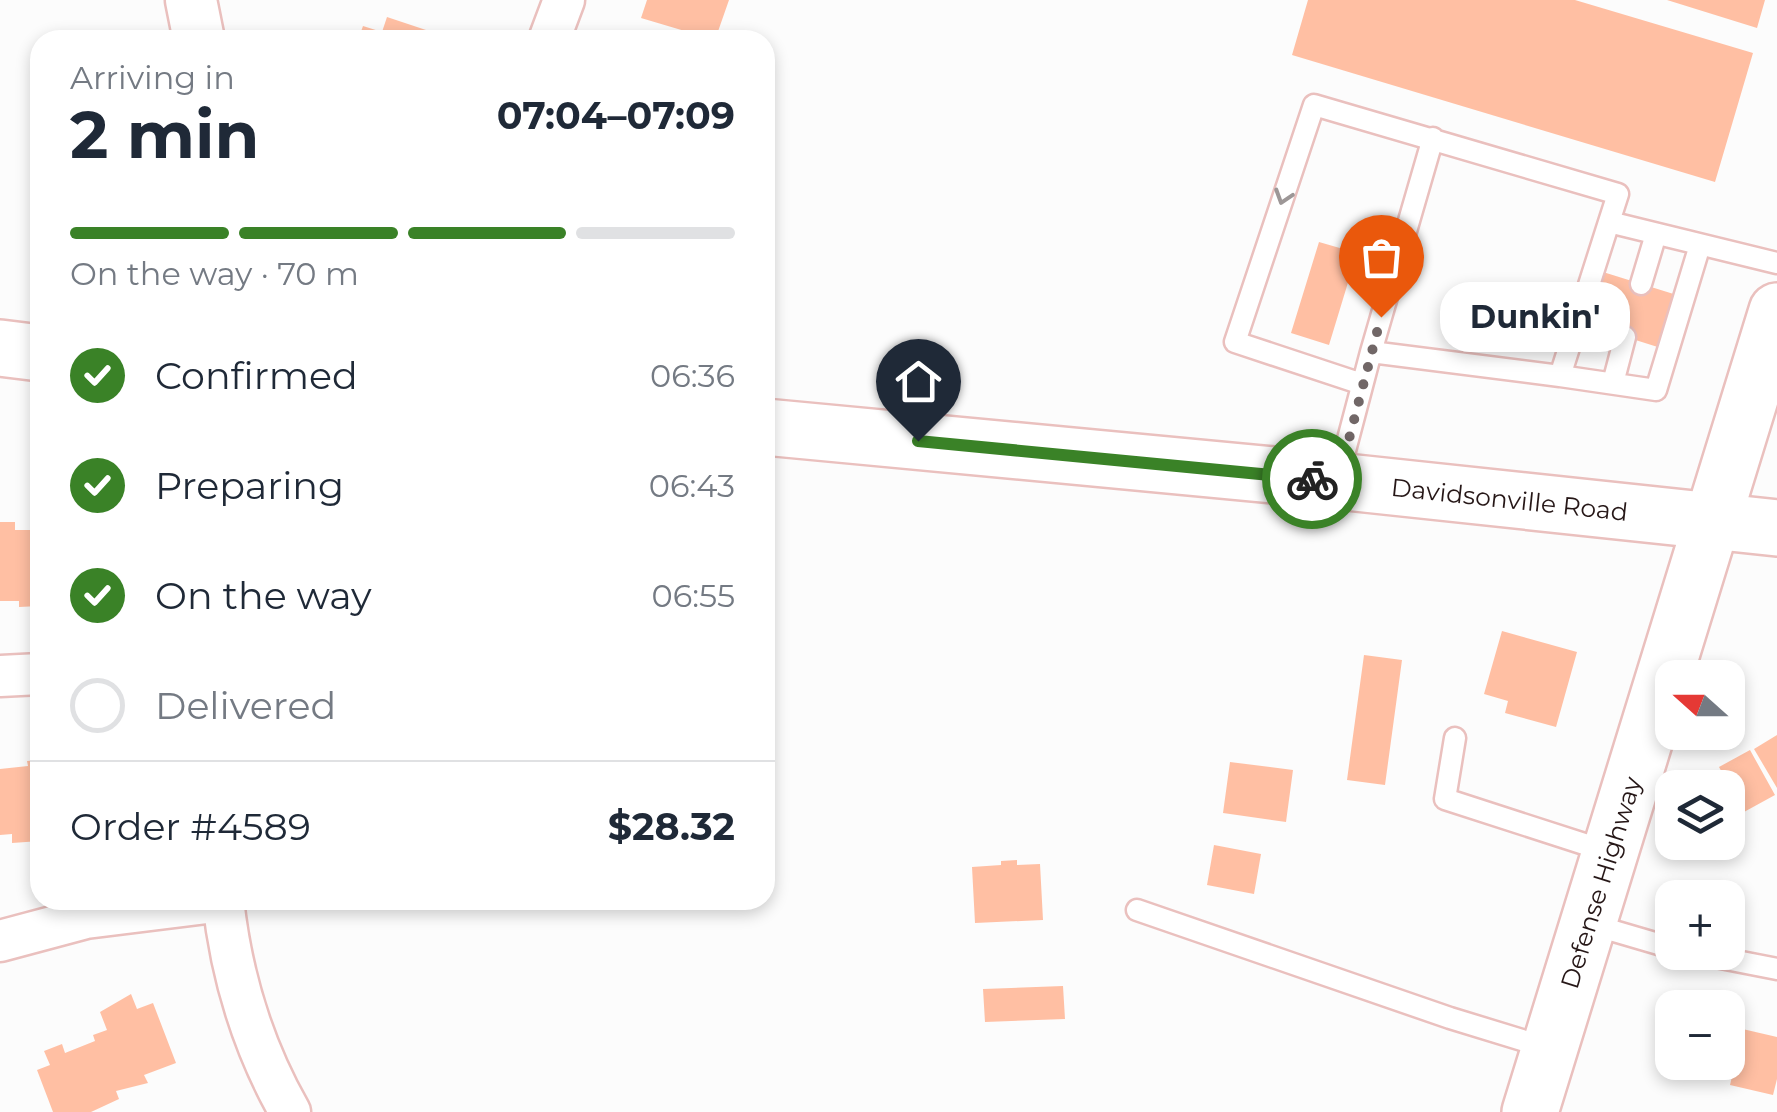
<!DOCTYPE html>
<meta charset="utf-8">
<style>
body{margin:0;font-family:Montserrat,sans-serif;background:#f6f6f7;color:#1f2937;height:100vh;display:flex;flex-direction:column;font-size:38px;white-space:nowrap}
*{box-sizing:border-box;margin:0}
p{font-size:32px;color:#747a83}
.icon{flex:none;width:55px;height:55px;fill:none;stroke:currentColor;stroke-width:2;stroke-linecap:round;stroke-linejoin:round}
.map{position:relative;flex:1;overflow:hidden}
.panel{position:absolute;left:30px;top:30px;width:745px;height:880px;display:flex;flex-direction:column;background:#fff;border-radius:30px;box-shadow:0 5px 15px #0003}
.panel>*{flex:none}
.needle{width:65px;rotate:291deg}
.buttons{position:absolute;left:1655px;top:660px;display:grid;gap:20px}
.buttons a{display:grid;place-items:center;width:90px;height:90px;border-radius:20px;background:#fff;box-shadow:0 5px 15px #0003;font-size:50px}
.pin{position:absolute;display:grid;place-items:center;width:85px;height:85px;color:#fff;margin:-102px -42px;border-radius:50% 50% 50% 0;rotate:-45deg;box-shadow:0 0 10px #0007}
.pin .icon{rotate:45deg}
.courier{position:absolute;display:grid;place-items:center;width:100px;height:100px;margin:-50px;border:8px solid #3a8227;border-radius:50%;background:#fff;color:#222;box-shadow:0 2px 12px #0007}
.bubble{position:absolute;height:70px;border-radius:30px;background:#fff;box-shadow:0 5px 15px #0003;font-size:32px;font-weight:700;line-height:70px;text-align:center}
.summary em{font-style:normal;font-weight:700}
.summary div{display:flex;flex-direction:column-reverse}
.summary{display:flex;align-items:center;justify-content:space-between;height:170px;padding:0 40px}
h1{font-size:65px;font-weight:700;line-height:75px}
.bar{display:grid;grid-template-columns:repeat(4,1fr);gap:15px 10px;align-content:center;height:120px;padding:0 40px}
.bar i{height:12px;border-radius:8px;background:#e0e1e3}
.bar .current{background:#3a8227}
.bar p{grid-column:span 4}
.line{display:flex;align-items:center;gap:25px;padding:0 40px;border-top:2px solid #e0e1e3}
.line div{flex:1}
ol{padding:0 40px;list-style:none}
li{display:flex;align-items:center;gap:30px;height:110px}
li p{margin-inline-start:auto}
li .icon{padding:10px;border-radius:50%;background:#3a8227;color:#fff;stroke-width:4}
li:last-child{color:#747a83}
li i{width:55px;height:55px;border:5px solid #e0e1e3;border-radius:50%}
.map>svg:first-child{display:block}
</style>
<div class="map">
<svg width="1777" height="1112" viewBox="0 0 1777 1112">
<rect width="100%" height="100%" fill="#fcfcfc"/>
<path fill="#ffbfa3" d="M 647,0 L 729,0 L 715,40 L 641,18 Z
M 1308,0 L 1575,0 L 1753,53 L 1715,182 L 1292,55 Z
M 1667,0 L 1765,0 L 1757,28 Z
M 387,17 L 441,35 L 439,40 L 358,40 L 363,26 L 382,32 Z
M 1319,242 L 1357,253 L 1329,345 L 1291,333 Z
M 1603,272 L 1680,296 L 1664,349 L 1588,325 Z
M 0,522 L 15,522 L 15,530 L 33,530 L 33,545 L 40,545 L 40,606 L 19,607 L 19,601 L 0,601 Z
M 1502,631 L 1577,652 L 1556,727 L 1505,713 L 1508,701 L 1484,694 Z
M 1364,655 L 1402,660 L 1385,785 L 1347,780 Z
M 1777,735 L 1777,788 L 1754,749 Z
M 1750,750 L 1775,795 L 1744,812 L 1719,767 Z
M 40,760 L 40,841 L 12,843 L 12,834 L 0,835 L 0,769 L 28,766 L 27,761 Z
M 1230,762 L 1293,770 L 1286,822 L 1223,813 Z
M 1214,845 L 1261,854 L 1254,894 L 1207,885 Z
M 1017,860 L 1017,865 L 1040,864 L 1043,920 L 975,923 L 972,867 L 1001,865 L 1001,861 Z
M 1063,986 L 1065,1019 L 985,1022 L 983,989 Z
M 131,994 L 137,1009 L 153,1003 L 176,1063 L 144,1075 L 148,1083 L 116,1091 L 119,1099 L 91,1112 L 53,1112 L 37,1070 L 50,1065 L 44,1051 L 62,1044 L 65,1053 L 95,1041 L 93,1035 L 107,1030 L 100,1012 Z
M 1734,1027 L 1777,1037 L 1777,1079 L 1773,1095 L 1730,1085 L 1737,1055 L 1728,1053 Z"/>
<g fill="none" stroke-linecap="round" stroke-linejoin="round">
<g stroke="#eac0be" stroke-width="25">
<path id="service" d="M 1641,284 L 1656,234
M 1371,352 L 1433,138
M 1560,376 L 1656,390 L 1700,245
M 1613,383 L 1625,337
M 1362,384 L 1235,342 L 1314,105 L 1618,194 L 1609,222
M 1337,481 L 1371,352 L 1560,376 L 1609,222 L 1777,263
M 1455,738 L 1445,799 L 1609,852
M 1137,910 L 1450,1018 L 1548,1048
M 1590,924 L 1672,948
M 1690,952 L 1777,969"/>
</g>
<g stroke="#eac0be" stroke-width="45">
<path id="minor" d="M 549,40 L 564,0
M 0,676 L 40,674
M 223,900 C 231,974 253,1047 290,1112
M 0,941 L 86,918 L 223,901"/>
</g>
<g stroke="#eac0be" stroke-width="55">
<path id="tertiary" d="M 191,0 L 199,40"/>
</g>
<g stroke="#eac0be" stroke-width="60">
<g id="secondary">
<path d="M 0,348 L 40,353"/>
<path id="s1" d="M 765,427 L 1337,481 L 1777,528"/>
<path id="s2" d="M 1530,1112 L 1777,311"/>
</g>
</g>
<use href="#service" stroke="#fff" stroke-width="20"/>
<use href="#minor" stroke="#fff" stroke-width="40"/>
<use href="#tertiary" stroke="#fff" stroke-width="50"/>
<use href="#secondary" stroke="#fff" stroke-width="55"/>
</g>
<defs><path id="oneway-chevron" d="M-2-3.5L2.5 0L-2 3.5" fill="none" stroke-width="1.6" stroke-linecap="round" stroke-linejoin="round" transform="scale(2.5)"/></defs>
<use stroke="#9d9797" href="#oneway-chevron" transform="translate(1283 197) rotate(108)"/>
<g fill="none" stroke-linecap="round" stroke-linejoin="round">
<path stroke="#716767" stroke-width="10" stroke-dasharray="0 18" d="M 1312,479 L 1338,481 L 1381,317"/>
<path stroke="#3a8227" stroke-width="12" d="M 918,441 L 1312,479"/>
</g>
<g text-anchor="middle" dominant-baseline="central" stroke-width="9" stroke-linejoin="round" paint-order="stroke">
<g font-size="25" fill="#261717" stroke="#fff">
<text stroke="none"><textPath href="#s1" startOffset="748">Davidsonville Road</textPath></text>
<text stroke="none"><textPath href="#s2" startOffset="240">Defense Highway</textPath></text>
</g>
</g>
</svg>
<div class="buttons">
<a><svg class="needle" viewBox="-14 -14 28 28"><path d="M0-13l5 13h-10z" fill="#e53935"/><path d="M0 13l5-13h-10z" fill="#747a83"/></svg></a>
<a><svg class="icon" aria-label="layers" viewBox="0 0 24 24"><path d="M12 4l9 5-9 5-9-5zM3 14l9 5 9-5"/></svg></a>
<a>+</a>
<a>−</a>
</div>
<div class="pin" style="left:1381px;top:317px;background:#ea580c"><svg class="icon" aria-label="bag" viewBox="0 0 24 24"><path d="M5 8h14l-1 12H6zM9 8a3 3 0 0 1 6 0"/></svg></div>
<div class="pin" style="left:918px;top:441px;background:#1f2937"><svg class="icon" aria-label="home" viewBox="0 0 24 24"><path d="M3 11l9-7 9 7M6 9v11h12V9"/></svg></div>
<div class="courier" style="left:1312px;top:479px"><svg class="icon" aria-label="bike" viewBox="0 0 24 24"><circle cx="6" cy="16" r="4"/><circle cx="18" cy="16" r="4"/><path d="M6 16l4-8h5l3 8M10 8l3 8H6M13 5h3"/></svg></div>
<div class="bubble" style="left:1440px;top:282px;width:190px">Dunkin'</div>
<section class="panel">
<div class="summary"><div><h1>2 min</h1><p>Arriving in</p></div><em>07:04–07:09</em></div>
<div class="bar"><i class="current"></i><i class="current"></i><i class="current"></i><i></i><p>On the way · 70 m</p></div>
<ol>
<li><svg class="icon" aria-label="check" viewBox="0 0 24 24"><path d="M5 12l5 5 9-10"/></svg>Confirmed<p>06:36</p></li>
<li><svg class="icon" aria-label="check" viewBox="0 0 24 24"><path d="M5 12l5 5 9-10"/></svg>Preparing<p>06:43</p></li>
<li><svg class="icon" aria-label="check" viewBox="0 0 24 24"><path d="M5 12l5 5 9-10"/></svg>On the way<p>06:55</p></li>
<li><i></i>Delivered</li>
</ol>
<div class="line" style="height:130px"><div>Order #4589</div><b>$28.32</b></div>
</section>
</div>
